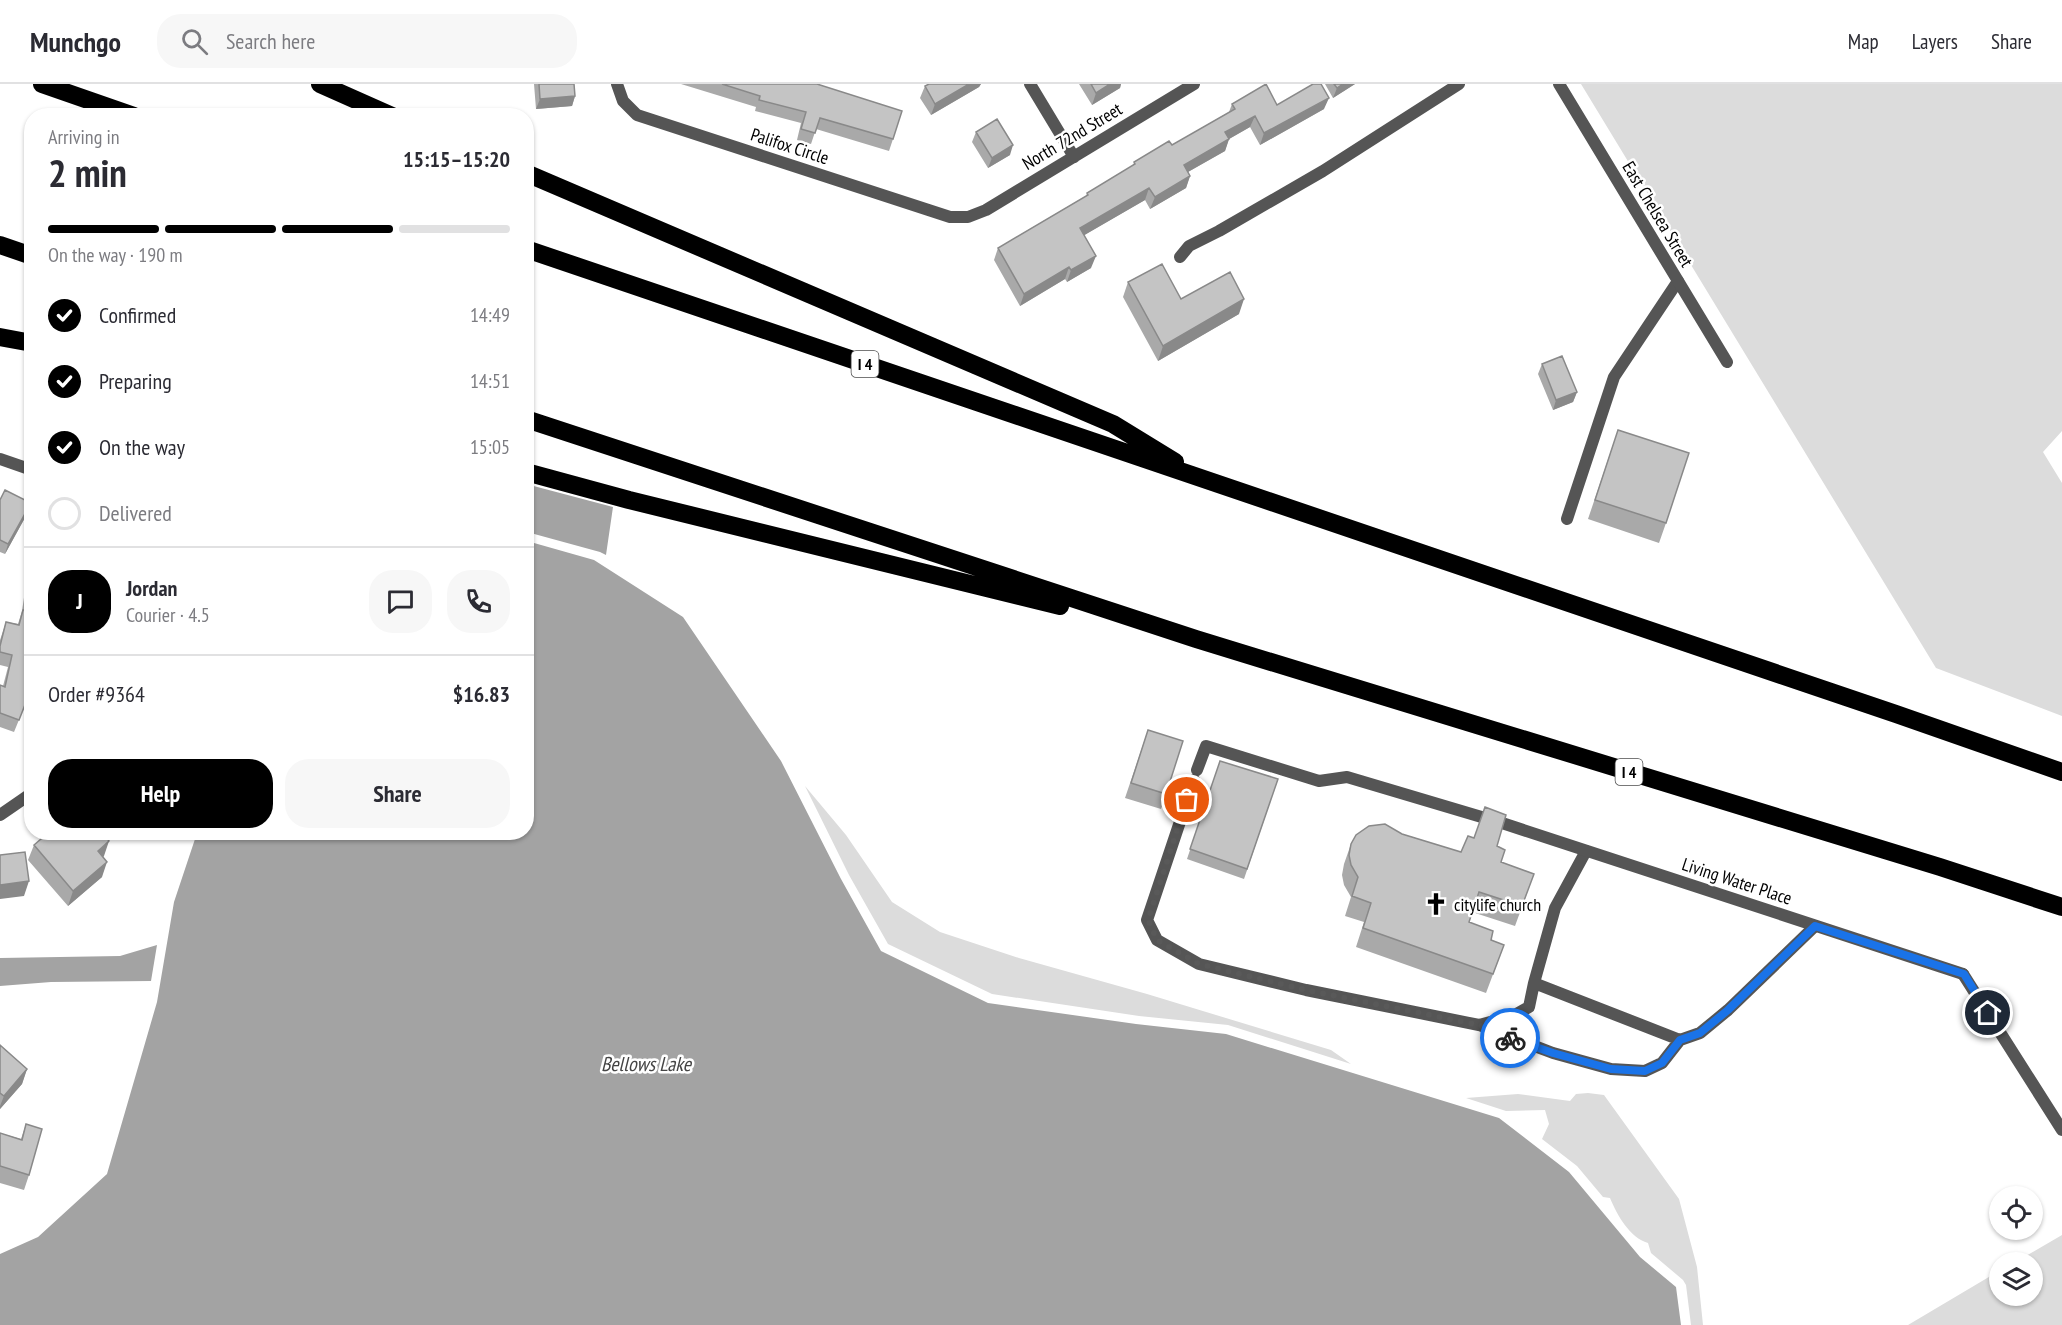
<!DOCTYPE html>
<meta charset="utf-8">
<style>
body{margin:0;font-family:"PT Sans Narrow",sans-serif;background:#f7f7f7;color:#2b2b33;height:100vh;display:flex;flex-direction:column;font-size:22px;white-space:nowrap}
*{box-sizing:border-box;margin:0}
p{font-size:20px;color:#7c7c81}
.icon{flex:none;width:33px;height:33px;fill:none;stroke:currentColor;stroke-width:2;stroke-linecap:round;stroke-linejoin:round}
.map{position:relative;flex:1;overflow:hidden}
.sheet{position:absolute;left:24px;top:24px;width:510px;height:732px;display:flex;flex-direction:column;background:#fff;border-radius:24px;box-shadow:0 2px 4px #0004}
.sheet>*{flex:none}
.fabs{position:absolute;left:1989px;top:1102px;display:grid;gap:12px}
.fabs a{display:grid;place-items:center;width:54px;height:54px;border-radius:50%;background:#fff;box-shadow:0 2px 4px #0004;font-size:30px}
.pin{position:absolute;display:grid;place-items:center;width:51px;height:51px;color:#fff;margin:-26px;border:3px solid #fff;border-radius:50%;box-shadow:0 2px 6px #0007}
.courier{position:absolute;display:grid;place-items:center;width:60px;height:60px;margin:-30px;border:4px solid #1a73e8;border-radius:50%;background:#fff;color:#222;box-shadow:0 2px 8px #0007}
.head em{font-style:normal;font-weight:700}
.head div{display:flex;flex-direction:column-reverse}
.head{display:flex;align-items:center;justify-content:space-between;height:102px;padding:0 24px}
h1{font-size:39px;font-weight:700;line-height:45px}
.bar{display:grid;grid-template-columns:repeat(4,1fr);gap:9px 6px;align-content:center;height:72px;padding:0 24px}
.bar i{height:8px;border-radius:4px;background:#e1e1e2}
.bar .on{background:#000}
.bar p{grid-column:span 4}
.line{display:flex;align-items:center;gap:15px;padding:0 24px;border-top:2px solid #e1e1e2}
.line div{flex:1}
.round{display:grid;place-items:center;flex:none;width:63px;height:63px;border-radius:24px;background:#f7f7f7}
ol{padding:0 24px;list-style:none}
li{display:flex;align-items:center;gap:18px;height:66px}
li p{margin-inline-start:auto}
li .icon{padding:6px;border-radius:50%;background:#000;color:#fff;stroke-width:4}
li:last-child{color:#7c7c81}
li i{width:33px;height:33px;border:3px solid #e1e1e2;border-radius:50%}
.primary-button{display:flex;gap:12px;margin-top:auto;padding:12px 24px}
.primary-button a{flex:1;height:69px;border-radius:24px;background:#000;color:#fff;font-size:24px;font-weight:700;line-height:69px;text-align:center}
.primary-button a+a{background:#f7f7f7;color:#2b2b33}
header{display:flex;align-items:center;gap:36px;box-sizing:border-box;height:84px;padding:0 30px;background:#fff;border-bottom:2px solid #e1e1e2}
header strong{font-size:28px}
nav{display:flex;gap:33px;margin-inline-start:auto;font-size:21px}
.search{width:420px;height:54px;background:#f7f7f7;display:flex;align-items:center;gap:15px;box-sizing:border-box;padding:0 21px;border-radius:24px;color:#7c7c81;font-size:22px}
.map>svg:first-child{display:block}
</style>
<header>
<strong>Munchgo</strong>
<div class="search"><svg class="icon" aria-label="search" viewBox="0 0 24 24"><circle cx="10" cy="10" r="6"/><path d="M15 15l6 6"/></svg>Search here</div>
<nav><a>Map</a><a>Layers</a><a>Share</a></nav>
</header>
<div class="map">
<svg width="2062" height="1241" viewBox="0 0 2062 1241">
<rect width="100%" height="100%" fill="#fff"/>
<path fill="#dcdcdc" d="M 1581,0 L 2062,0 L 2062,347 L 2043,368 L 2062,399 L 2062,632 L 1936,584 Z
M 805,702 L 846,751 L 892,818 L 940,848 L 1019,874 L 1147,910 L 1331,966 L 1351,980 L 1228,941 L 1139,932 L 992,910 L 888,860 L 849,791 Z
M 1588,1009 L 1604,1011 L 1679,1115 L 1697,1183 L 1703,1241 L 1691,1241 L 1686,1201 L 1683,1196 L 1651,1169 L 1648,1159 C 1630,1154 1617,1131 1610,1114 L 1603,1113 L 1577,1082 L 1542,1055 L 1549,1040 L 1545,1026 L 1506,1027 L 1466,1014 L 1518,1010 L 1570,1017 L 1576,1010 Z
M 2062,1151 L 2062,1241 L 1908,1241 L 1999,1187 L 2000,1212 L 2032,1212 L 2032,1179 L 2014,1179 Z"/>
<path fill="#a3a3a3" d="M 526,400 L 613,423 L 606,471 L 600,468 L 527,448 Z
M 527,457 L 594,476 L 683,533 L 781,677 L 841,795 L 881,867 L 988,919 L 1136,940 L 1226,950 L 1499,1034 L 1569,1088 L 1640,1173 L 1676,1203 L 1681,1241 L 0,1241 L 0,1170 L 38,1153 L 107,1090 L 157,918 L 174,818 L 197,749 L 526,748 Z
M 157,861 L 151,897 L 51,898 L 0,902 L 0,874 L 120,872 Z"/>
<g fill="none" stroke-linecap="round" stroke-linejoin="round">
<path stroke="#555" stroke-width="12" d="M 1180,173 L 1189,162 L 1219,147 L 1323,87 L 1459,0
M 1567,435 L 1614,293 L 1678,197
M 1197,686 L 1206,662 L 1319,697 L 1347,693 L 1495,737
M 1194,696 L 1147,836 L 1157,856 L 1199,880 L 1306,906 L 1479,941 L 1513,932 L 1529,923 L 1534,899
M 1586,767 L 1555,824 L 1534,899 L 1680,956 L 1700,949 L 1728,926 L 1815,842
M 1479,941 L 1553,969 L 1611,985 L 1645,987 L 1662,979 L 1680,956"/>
<path stroke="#555" stroke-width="12" d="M 617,0 L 623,17 L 637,31 L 950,133 L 968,133 L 986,126 L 1194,0
M 1030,0 L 1074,73
M 1559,0 L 1727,278
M 0,375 L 32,386
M 0,731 L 32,709
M 1499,738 L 1963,890"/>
<path stroke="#555" stroke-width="12" d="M 1963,890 L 2062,1046"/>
<path stroke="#000" stroke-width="18" d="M 42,0 L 134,32
M 320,0 L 392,32
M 526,89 L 1113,340 L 1175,378
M 0,161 L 32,172
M 526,165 L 1896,630 L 2062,688
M 0,253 L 32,259
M 526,335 L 1196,555 L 1940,783 L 2062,823
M 526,388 L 629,416 L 1060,522"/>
</g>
<path fill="#a9a9a9" d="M 534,0 L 574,0 L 575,12 L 572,22 L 536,25 Z
M 681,0 L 817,0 L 893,55 L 889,67 L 816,45 L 811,60 L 797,56 L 801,39 L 755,27 L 756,23 Z
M 927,0 L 981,0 L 979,3 L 931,31 L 920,14 L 925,2 L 927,1 Z
M 1079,0 L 1121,0 L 1120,4 L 1092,21 Z
M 1325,0 L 1355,0 L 1333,14 Z
M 1232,20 L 1277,21 L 1324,25 L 1260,61 L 1250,43 L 1229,55 L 1225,67 L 1188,88 L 1190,92 L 1186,104 L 1150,125 L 1145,116 L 1084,151 L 1091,184 L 1067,198 L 1065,195 L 1020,222 L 994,176 L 998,164 L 1086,112 L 1087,109 L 1133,82 L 1134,78 L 1172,61 L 1229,28 Z
M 976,48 L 1010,71 L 988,84 L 972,58 Z
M 1128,198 L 1181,215 L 1239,230 L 1158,277 L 1123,213 Z
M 1542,280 L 1577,308 L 1573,318 L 1553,326 L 1538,290 Z
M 1618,346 L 1666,439 L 1659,459 L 1588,435 Z
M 0,416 L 27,430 L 5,470 L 0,468 Z
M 32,468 L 32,604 L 14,648 L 0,643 L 0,601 L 3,602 L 8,583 L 0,581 L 0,556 L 6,538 L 18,540 L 22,527 L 30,473 Z
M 1148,646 L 1166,710 L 1161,725 L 1125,714 Z
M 1220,677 L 1278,695 L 1244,795 L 1187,775 Z
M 1402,750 L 1461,768 L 1497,762 L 1501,778 L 1534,790 L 1515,842 L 1472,828 L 1469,838 L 1491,856 L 1504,861 L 1486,909 L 1356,863 L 1364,838 L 1345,832 L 1351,813 L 1344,801 L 1342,791 L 1344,780 L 1351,760 Z
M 67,754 L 104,772 L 103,773 L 102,793 L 68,822 L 28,776 L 34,761 Z
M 0,961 L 27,985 L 22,1000 L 0,1025 Z
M 26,1040 L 29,1091 L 24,1106 L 0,1099 L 0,1049 L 21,1055 Z"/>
<path fill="#898989" d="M 969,0 L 981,0 L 979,3 L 931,31 L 935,20 Z
M 1110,0 L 1121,0 L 1120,4 L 1092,21 L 1096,9 Z
M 1343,0 L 1355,0 L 1333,14 L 1337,4 Z
M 575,12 L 572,22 L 536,25 L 540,15 Z
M 1329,14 L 1324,25 L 1260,61 L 1264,49 Z
M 1255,32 L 1250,43 L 1229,55 L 1225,67 L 1179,93 L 1184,81 L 1225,48 Z
M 1013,61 L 1010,71 L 988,84 L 992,74 Z
M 1190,92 L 1186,104 L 1150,125 L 1155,113 Z
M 1149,104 L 1145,116 L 1076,156 L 1080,144 Z
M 1096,172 L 1091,184 L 1067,198 L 1071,186 Z
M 1069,183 L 1065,195 L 1020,222 L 1024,210 Z
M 1244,215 L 1239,230 L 1158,277 L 1163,262 Z
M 1577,308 L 1573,318 L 1553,326 L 1556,316 Z
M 31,419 L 27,430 L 5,470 L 8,460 Z
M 109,757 L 104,772 L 92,782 L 98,767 Z
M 107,778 L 102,793 L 68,822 L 73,807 Z
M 29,797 L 24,812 L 0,815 L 0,801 Z
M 27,985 L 22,1000 L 0,1025 L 0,1022 L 4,1012 Z"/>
<path fill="#c4c4c4" stroke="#898989" stroke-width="1.5" d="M 539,0 L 574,0 L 575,12 L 540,15 Z
M 722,0 L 817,0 L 902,27 L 893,55 L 820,34 L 815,49 L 801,45 L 806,28 L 759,16 L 760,12 Z
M 929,0 L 969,0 L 935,20 L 925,2 Z
M 1091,0 L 1110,0 L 1096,9 Z
M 1266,0 L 1277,21 L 1313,0 L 1321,0 L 1329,14 L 1264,49 L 1255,32 L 1225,48 L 1229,55 L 1184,81 L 1190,92 L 1155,113 L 1149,104 L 1080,144 L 1096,172 L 1071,186 L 1069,183 L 1024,210 L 998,164 L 1088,111 L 1087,109 L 1135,80 L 1134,78 L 1169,57 L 1172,61 L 1235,25 L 1232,20 Z
M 1334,0 L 1343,0 L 1337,4 Z
M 997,35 L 1013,61 L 992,74 L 976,48 Z
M 1162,180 L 1181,215 L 1230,188 L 1244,215 L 1163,262 L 1128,198 Z
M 1562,272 L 1577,308 L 1556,316 L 1542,280 Z
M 1618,346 L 1689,369 L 1666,439 L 1595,416 Z
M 5,406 L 31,419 L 8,460 L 0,456 L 0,416 Z
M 32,479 L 32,603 L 19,636 L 0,629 L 0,601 L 5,603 L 12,571 L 0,568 L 0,562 L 6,538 L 19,541 L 23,526 L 25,526 Z
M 1148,646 L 1183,657 L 1166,710 L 1131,699 Z
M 1220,677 L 1278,695 L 1247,785 L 1190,765 Z
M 1485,723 L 1506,731 L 1497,762 L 1505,766 L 1501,778 L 1534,790 L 1522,822 L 1479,808 L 1469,838 L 1493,847 L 1491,856 L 1504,861 L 1493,890 L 1363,844 L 1371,819 L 1352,812 L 1358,793 L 1351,781 L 1349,771 L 1351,760 L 1356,751 L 1369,742 L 1385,740 L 1402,750 L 1461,768 L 1468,752 L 1474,754 Z
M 49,748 L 63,748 L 67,754 L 73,748 L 102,748 L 109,757 L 98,767 L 107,778 L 73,807 L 34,761 Z
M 25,768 L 29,797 L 0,801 L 0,771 Z
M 0,961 L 27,985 L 4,1012 L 0,1009 Z
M 26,1040 L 42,1045 L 29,1091 L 0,1082 L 0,1049 L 22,1056 Z"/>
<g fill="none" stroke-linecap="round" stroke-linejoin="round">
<path stroke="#595959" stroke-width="6" stroke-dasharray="0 10.8" d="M 1187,716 L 1148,836 L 1157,856 L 1199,880 L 1306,906 L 1479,941 L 1510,954"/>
<path stroke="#1a73e8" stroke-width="8" d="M 1510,954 L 1553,969 L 1611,985 L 1645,987 L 1662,979 L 1680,956 L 1700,949 L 1728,926 L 1815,842 L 1964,890 L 1988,929"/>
</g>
<defs>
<g id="church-bare" transform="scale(1.8)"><path d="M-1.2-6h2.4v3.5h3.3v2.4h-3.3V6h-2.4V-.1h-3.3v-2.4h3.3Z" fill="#000" stroke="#fff" stroke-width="2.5" paint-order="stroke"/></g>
</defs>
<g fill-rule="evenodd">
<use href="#church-bare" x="1436" y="820"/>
</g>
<g text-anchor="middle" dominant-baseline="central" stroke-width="5" stroke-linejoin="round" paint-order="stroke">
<g fill="#fff" stroke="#4c4c4c" stroke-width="1.5">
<rect x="851.5" y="267" width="27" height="26" rx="4.5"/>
<rect x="1615.5" y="675" width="27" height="26" rx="4.5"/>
</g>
<g font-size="16" font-weight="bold" fill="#000">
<text x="865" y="280">I 4</text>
<text x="1629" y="688">I 4</text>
</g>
<g font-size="18" fill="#000" stroke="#fff">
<text transform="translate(1072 52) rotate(-31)">North 72nd Street</text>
<text transform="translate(790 62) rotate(18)">Palifox Circle</text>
<text transform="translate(1658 130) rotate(59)">East Chelsea Street</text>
<text transform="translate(1737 797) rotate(18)">Living Water Place</text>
</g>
<g font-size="18" fill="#000" stroke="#fff" text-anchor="start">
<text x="1454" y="820">citylife church</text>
</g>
<g font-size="20" font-style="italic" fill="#444" stroke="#fff">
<text x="646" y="980">Bellows Lake</text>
</g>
</g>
</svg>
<div class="fabs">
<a><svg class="icon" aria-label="locate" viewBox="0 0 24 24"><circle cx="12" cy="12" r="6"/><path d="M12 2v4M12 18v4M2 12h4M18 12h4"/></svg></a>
<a><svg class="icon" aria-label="layers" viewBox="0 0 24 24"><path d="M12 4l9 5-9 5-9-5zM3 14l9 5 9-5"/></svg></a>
</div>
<div class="pin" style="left:1187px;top:716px;background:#ea580c"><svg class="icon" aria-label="bag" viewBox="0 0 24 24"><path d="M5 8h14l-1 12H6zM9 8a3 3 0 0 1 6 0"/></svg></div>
<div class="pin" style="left:1988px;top:929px;background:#1f2937"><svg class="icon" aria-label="home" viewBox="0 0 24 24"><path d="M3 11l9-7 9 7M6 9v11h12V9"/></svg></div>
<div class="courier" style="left:1510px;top:954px"><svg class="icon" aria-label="bike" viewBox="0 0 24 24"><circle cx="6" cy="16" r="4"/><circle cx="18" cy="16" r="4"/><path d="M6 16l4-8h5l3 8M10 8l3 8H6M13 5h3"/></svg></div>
<section class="sheet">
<div class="head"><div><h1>2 min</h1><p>Arriving in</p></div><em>15:15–15:20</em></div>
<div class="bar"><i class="on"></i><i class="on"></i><i class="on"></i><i></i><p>On the way · 190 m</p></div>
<ol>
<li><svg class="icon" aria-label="check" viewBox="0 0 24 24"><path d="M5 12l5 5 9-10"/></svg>Confirmed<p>14:49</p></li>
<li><svg class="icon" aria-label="check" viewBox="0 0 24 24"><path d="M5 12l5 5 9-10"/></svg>Preparing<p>14:51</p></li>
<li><svg class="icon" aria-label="check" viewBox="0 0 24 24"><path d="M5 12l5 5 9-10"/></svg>On the way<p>15:05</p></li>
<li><i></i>Delivered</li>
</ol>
<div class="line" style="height:108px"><b class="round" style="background:#000;color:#fff">J</b><div><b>Jordan</b><p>Courier · 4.5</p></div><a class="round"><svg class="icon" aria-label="chat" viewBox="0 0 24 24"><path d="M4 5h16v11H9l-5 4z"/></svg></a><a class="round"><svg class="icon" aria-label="phone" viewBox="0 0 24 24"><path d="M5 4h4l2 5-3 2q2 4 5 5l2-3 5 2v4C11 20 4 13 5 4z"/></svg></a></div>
<div class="line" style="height:78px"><div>Order #9364</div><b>$16.83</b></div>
<div class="primary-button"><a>Help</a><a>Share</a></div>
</section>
</div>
